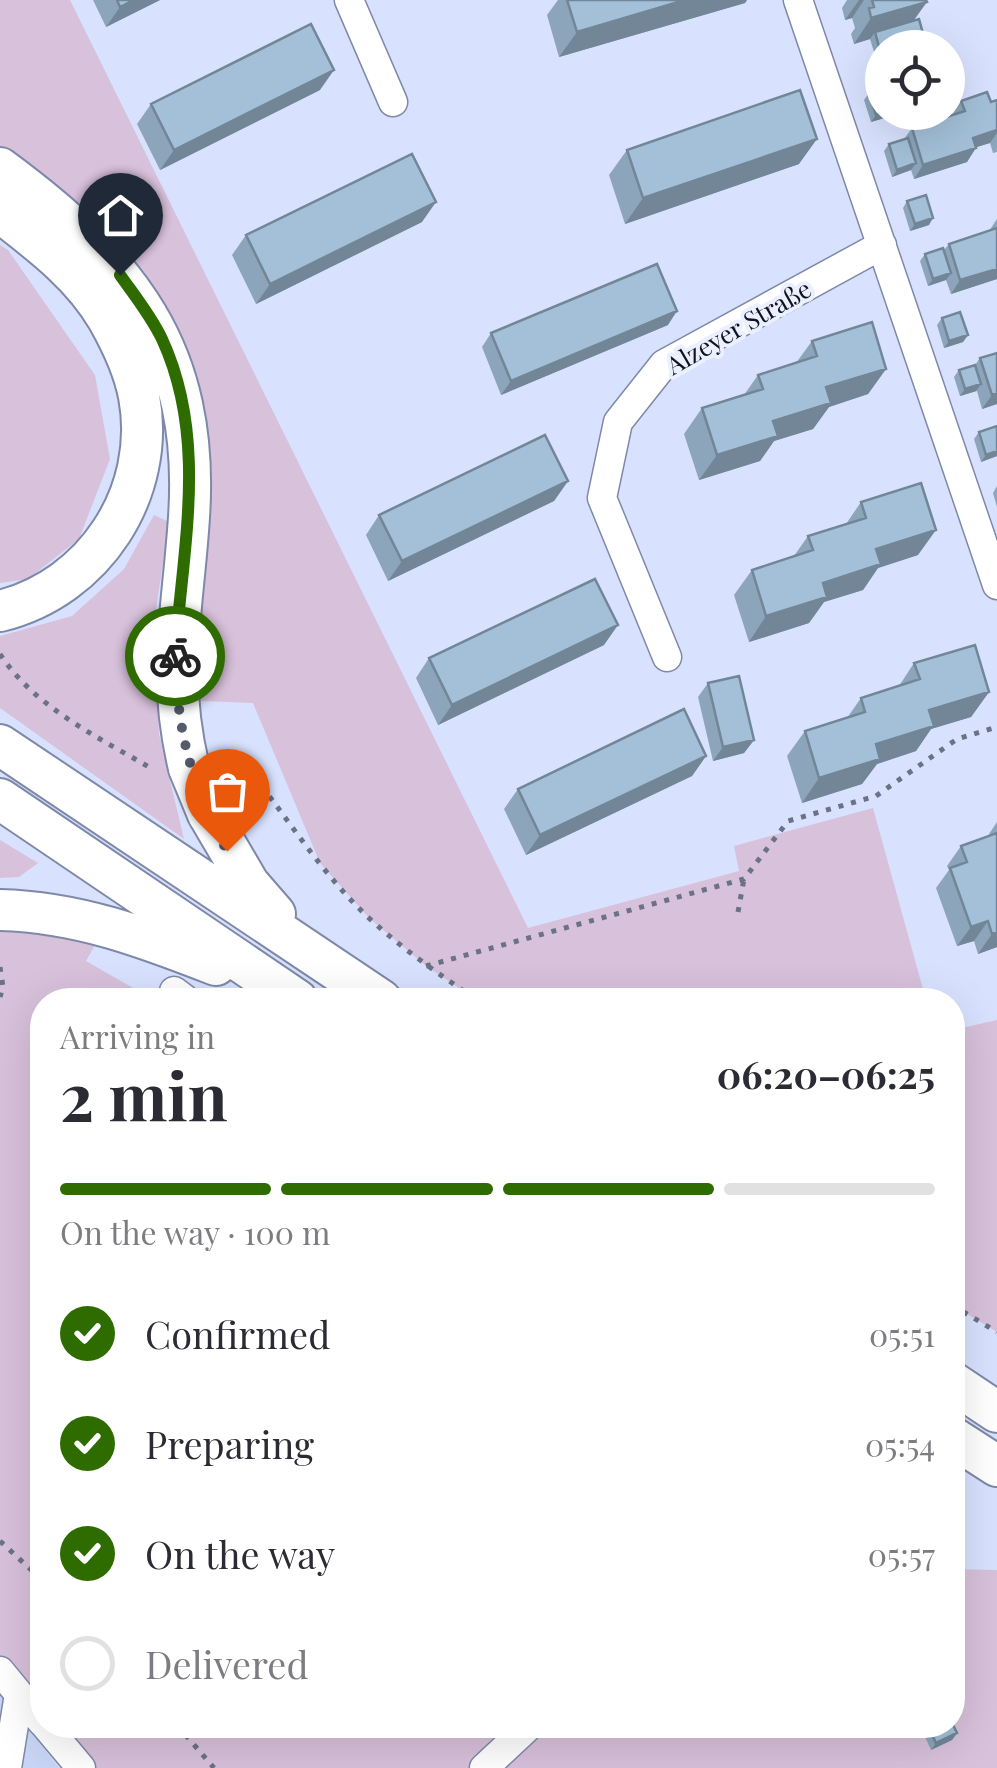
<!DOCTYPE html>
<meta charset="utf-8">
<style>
body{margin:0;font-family:"Playfair Display",serif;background:#f2f2f3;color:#2b2b33;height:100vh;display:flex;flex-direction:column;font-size:38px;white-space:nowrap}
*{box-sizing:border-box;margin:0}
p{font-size:32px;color:#7c7c81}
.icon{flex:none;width:55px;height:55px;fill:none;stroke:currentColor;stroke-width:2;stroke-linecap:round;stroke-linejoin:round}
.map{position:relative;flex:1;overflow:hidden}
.panel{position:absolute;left:30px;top:988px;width:935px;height:750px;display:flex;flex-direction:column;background:#fff;border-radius:40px;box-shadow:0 10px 40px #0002}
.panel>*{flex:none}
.controls{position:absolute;left:865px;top:30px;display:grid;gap:20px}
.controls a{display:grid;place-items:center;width:100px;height:100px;border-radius:50%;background:#fff;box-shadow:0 10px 40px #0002;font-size:50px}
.pin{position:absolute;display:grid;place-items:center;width:85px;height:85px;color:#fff;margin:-102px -42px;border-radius:50% 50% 50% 0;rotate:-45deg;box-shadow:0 0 10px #0007}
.pin .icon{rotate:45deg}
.courier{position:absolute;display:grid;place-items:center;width:100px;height:100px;margin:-50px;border:8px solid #2f6c00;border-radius:50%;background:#fff;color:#222;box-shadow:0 2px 12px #0007}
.summary em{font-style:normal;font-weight:700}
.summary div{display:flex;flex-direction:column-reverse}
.summary{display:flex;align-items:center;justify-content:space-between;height:170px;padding:0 30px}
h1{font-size:65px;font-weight:700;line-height:75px}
.bar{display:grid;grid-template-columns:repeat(4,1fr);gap:15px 10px;align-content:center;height:120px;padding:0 30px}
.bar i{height:12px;border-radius:8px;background:#e1e1e2}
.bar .current{background:#2f6c00}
.bar p{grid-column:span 4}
ol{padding:0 30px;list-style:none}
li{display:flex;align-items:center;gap:30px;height:110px}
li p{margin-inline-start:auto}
li .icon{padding:10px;border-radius:50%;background:#2f6c00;color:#fff;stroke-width:4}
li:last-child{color:#7c7c81}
li i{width:55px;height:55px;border:5px solid #e1e1e2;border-radius:50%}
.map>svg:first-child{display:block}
</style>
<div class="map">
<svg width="997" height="1768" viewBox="0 0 997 1768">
<rect width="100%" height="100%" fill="#d8e2fe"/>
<path fill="#c9d5f6" d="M 0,1694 L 16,1713 L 59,1768 L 0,1768 Z"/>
<path fill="#d8c1db" d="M 0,0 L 70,0 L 528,928 L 739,871 L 734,846 L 873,808 L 926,1000 L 477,1000 L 426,966 L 369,918 L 320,863 L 253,703 L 177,700 L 183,405 L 0,168 Z
M 0,245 L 8,250 L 95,375 L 110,459 L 79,539 L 28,579 L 0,583 Z
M 154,515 L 169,522 L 154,623 L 159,734 L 184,839 L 0,708 L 0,636 L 72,616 L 124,569 Z
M 0,840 L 38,863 L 19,877 L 0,878 Z
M 0,910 L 107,924 L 86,961 L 154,1000 L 42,1000 L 42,1722 L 0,1671 Z
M 997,1020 L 997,1332 L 952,1305 L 953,1030 Z
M 953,1569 L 997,1570 L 997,1768 L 81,1768 L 45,1725 L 952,1725 Z"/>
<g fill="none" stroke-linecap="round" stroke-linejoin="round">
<g stroke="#7e89a9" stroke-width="31">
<path id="minor" d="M 349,0 L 393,102
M 798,0 L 997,585
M 667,657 L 602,498 L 618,422 L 664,364 L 882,245
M 174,991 L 186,1000
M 0,1671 L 42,1722
M 45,1725 L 81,1768
M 7,1768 L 19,1694
M 484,1768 L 530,1725"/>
</g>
<g stroke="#7e89a9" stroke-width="44">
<path id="highway" d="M 0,168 C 129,263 200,350 189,517 C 183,611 166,673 189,768
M 0,212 C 40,243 82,274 108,319 C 121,342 134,370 139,396 C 157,493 94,588 0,611
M 0,745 L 381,1000
M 0,799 L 297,1000
M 208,814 L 249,884 L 275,914
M 0,910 C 78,912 144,937 216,965
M 952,1382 L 997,1412
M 952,1437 L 997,1466"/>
</g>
<path stroke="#6b7285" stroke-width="5" stroke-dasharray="5 8" stroke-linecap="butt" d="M 0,654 C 35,708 100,738 154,770
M 233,786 L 267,793 C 299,836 331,883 371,920 C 404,950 440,975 477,1000
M 738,912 L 744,879
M 426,966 L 744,879 L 788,821 L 876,796 L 957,739 L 997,727
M 0,967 L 3,987 L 0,997
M 952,1305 L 997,1332
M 0,1541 L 42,1580
M 177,1725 L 214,1768"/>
<use href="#minor" stroke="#fff" stroke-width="28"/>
<use href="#highway" stroke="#fff" stroke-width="40"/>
<g stroke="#7e89a9" stroke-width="44" stroke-linecap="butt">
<path id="highway-bridge" d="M 189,768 L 208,814"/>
</g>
<use href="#highway-bridge" stroke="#fff" stroke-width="40"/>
</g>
<path fill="#8ca5ba" d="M 93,0 L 160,0 L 106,27 Z
M 558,0 L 747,0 L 745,3 L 559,57 L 547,15 Z
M 847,0 L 926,0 L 882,48 L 882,67 L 879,68 L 870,39 L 854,44 L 851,34 L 855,28 L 852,18 L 845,20 L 842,8 Z
M 320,90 L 160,170 L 137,124 L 151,104 Z
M 869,93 L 891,116 L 871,122 L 864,100 Z
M 997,100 L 997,152 L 993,153 L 990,143 L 976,147 L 967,162 L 914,179 L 911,170 L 892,177 L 884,151 L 889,144 L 904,139 L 912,128 L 952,115 L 961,101 L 991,102 Z
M 627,150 L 799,164 L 625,224 L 609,175 Z
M 907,201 L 929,225 L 910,231 L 903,208 Z
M 997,219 L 997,279 L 951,294 L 946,280 L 928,286 L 920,261 L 925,254 L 944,250 L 949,244 L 989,231 Z
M 422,222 L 256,304 L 232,255 L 246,235 Z
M 942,318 L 968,335 L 963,342 L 944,348 L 937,325 Z
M 668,325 L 501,395 L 482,347 L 491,333 Z
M 812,341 L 886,369 L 868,394 L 829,407 L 813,429 L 774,441 L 760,461 L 699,480 L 684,434 L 702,408 L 744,395 L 758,375 L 796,363 Z
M 980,358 L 997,404 L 982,409 L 977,391 L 960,396 L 954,377 L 959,370 L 975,365 Z
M 979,432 L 997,456 L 981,462 L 974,439 Z
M 568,481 L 554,501 L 388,581 L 366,535 L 379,515 Z
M 997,486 L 997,507 L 993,493 Z
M 861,502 L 918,555 L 878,568 L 863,590 L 824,602 L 809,623 L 749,642 L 734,595 L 752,570 L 794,556 L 808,536 L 846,524 Z
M 604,645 L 438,725 L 416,678 L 429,658 Z
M 914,663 L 989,692 L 971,717 L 931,729 L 916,751 L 877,764 L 862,784 L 802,803 L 787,756 L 805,731 L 847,718 L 861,698 L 899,686 Z
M 708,683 L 754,740 L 744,753 L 713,761 L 698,697 Z
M 706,756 L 692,776 L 526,855 L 504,809 L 518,789 Z
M 997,822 L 997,947 L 978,954 L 974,941 L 957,946 L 936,888 L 949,870 L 947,866 L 961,846 L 990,836 L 989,834 Z
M 930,1730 L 957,1733 L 952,1740 L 931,1750 L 925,1737 Z"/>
<path fill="#728697" d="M 134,0 L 160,0 L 106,27 L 120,7 Z
M 685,0 L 747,0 L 745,3 L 559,57 L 577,32 Z
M 859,0 L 864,0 L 852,18 L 845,20 Z
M 927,2 L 909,27 L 875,32 L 870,39 L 854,44 L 871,18 Z
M 334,70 L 320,90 L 160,170 L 174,150 Z
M 884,112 L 893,112 L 891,116 L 871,122 L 876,115 Z
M 997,130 L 997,133 L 990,143 L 964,151 L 973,138 Z
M 817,139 L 799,164 L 625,224 L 643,198 Z
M 976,148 L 967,162 L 914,179 L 923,165 Z
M 916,163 L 911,170 L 892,177 L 897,170 Z
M 436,202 L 422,222 L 256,304 L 270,284 Z
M 933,218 L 929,225 L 910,231 L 915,224 Z
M 997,269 L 997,279 L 951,294 L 960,280 Z
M 951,273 L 946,280 L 928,286 L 933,279 Z
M 677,311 L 668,325 L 501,395 L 511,381 Z
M 968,335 L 963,342 L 944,348 L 949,341 Z
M 886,369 L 868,394 L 829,407 L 813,429 L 774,441 L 760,461 L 699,480 L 717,455 L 826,387 Z
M 981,384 L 976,391 L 960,396 L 965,389 Z
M 997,393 L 997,404 L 982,409 L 992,395 Z
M 997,451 L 997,456 L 981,462 L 986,455 Z
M 568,481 L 554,501 L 388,581 L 402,561 Z
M 936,530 L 918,555 L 878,568 L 863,590 L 824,602 L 809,623 L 749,642 L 766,616 L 876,549 Z
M 618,625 L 604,645 L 438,725 L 452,705 Z
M 989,692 L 971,717 L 931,729 L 916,751 L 877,764 L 862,784 L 802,803 L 819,778 L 929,710 Z
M 754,740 L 744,753 L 713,761 L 723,747 Z
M 706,756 L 692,776 L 526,855 L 540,835 Z
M 988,921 L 974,941 L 957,946 L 971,927 Z
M 997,932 L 997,947 L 978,954 L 992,934 Z
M 957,1733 L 952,1740 L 931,1750 L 936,1743 Z"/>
<path fill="#a3c0d8" stroke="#728697" stroke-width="2.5" d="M 117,0 L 134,0 L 120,7 Z
M 567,0 L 685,0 L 577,32 Z
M 872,0 L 926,0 L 927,2 L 871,18 L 869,8 L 874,7 Z
M 919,19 L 927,48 L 882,48 L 882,58 L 875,32 Z
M 311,24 L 334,70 L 174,150 L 151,104 Z
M 882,88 L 882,112 L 884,112 L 876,115 L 869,93 Z
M 800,90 L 817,139 L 643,198 L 627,150 Z
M 987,92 L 991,102 L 997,100 L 997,130 L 973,138 L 976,148 L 923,165 L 912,128 L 965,111 L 961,101 Z
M 908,138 L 916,163 L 897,170 L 889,144 Z
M 412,154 L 436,202 L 270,284 L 246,235 Z
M 926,195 L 933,218 L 915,224 L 907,201 Z
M 997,228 L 997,269 L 960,280 L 949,244 Z
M 943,248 L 951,273 L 933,279 L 925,254 Z
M 657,264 L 677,311 L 511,381 L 491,333 Z
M 960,312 L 968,335 L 949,341 L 942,318 Z
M 872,322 L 886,369 L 826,387 L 831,403 L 773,421 L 778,436 L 717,455 L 702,408 L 763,389 L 758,375 L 817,356 L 812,341 Z
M 997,353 L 997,393 L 992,395 L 980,358 Z
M 975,365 L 981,384 L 965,389 L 959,370 Z
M 997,426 L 997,451 L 986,455 L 979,432 Z
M 545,435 L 568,481 L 402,561 L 379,515 Z
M 921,483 L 936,530 L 876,549 L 881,564 L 823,583 L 827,597 L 766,616 L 752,570 L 813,550 L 808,536 L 866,518 L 861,502 Z
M 595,579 L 618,625 L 452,705 L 429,658 Z
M 975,645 L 989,692 L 929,710 L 934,726 L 876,744 L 880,759 L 819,778 L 805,731 L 865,712 L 861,698 L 920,679 L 914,663 Z
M 739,676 L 754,740 L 723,747 L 708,683 Z
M 684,709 L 706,756 L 540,835 L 518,789 Z
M 997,833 L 997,932 L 992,934 L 988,921 L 971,927 L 950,868 L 967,862 L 961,846 Z
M 952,1723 L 957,1733 L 936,1743 L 930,1730 L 939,1725 L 952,1725 Z"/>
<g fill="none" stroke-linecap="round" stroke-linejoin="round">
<path stroke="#555b6d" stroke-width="10" stroke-dasharray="0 18" d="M 175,656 C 178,735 190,780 227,851"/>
<path stroke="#2f6c00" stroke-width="12" d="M 120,275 C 135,296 151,316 162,339 C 209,441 182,549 175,656"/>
</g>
<g text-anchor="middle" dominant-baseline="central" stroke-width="8" stroke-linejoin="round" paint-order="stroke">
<g font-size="25" fill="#0f131f" stroke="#ebf0fe">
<text transform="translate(738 326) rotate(-30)">Alzeyer Straße</text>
</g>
</g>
</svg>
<div class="controls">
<a><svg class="icon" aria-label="locate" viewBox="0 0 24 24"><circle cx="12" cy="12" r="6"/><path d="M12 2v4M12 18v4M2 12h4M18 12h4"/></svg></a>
</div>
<div class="pin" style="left:227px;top:851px;background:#ea580c"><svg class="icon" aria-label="bag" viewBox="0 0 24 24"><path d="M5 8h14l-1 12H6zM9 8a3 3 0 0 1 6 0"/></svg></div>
<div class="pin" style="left:120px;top:275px;background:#1f2937"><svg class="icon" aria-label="home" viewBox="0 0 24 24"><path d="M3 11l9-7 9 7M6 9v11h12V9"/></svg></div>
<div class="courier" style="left:175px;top:656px"><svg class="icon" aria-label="bike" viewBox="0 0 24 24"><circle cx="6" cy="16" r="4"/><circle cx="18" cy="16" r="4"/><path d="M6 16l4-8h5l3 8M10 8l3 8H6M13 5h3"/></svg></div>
<section class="panel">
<div class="summary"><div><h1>2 min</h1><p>Arriving in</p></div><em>06:20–06:25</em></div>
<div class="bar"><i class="current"></i><i class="current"></i><i class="current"></i><i></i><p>On the way · 100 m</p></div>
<ol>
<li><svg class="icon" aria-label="check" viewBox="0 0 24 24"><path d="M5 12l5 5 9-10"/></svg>Confirmed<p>05:51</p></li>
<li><svg class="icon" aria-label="check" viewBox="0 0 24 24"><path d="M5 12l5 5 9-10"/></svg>Preparing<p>05:54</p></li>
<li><svg class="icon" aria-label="check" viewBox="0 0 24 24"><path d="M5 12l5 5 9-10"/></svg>On the way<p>05:57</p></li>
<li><i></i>Delivered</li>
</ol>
</section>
</div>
